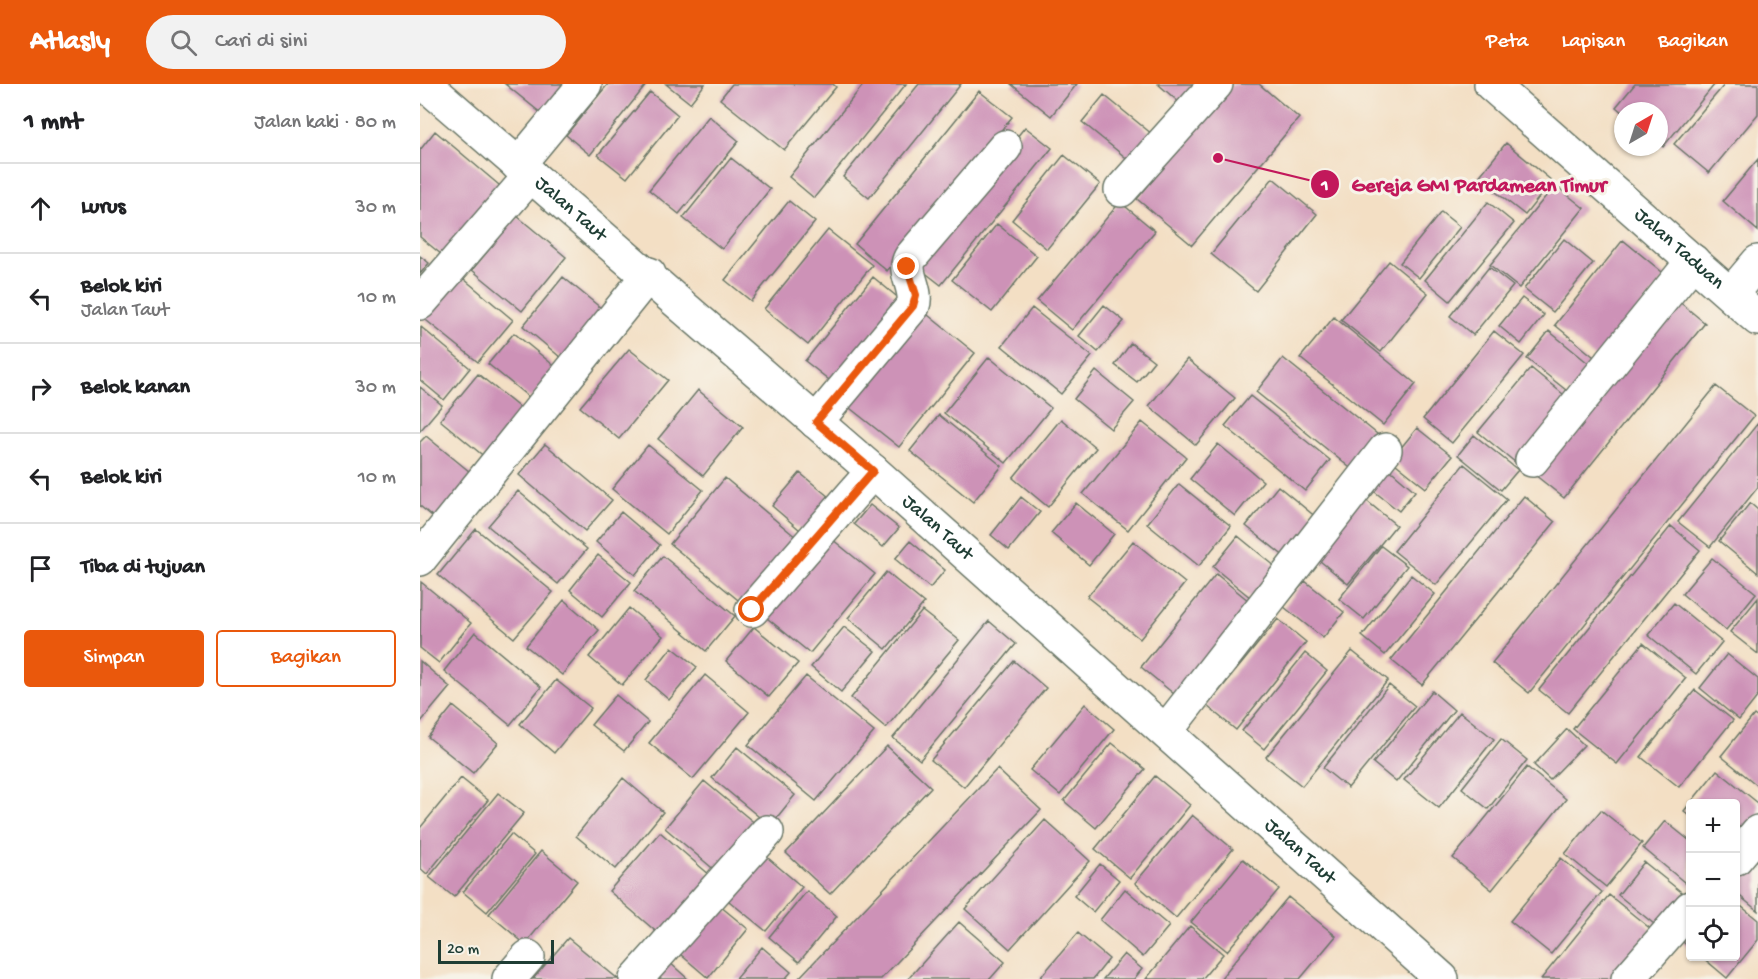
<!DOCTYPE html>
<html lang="id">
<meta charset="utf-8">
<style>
:root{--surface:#fff;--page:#f2f2f2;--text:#202124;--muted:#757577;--line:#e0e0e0;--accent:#ea580c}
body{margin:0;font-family:"Gochi Hand",sans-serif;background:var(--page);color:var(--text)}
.controls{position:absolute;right:18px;bottom:18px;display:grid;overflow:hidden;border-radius:6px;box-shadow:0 2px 4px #0004}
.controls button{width:54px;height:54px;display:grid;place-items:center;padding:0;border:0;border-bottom:2px solid var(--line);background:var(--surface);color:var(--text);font:30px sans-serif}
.compass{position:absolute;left:1194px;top:18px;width:54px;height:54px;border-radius:50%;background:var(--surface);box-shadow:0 2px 4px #0004;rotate:39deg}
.scale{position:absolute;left:18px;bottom:15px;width:116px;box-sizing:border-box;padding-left:6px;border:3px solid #1f3d34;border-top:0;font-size:16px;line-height:21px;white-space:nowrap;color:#1f3d34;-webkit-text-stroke:4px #f7f3e8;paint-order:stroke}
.stop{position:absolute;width:18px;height:18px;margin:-14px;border:4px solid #ea580c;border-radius:50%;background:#fff}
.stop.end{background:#ea580c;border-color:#fff;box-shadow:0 2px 6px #0008}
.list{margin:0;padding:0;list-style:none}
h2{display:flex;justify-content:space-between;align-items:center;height:78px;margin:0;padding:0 24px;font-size:26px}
h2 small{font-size:20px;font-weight:400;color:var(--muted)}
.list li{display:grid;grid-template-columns:39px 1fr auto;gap:18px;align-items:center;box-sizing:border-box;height:90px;padding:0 24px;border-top:2px solid var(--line)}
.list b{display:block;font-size:22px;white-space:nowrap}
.list p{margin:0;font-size:20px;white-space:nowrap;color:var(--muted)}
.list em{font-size:20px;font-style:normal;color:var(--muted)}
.actions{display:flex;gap:12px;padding:18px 24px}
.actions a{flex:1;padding:14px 0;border:2px solid var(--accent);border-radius:6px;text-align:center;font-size:21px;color:var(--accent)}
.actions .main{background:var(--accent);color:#fff}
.icon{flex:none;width:33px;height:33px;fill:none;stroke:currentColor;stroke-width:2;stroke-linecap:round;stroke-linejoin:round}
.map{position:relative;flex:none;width:1338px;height:895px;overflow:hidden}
header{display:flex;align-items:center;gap:36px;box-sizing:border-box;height:84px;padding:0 30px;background:var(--accent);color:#fff}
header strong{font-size:28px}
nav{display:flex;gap:33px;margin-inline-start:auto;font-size:21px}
.search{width:420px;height:54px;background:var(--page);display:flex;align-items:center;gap:15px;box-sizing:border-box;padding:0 21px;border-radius:33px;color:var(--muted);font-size:22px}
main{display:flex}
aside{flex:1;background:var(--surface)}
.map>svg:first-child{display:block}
.building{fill:#cd92b7}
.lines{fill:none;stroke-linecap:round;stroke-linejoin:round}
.minor-casing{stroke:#697666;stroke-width:36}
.minor{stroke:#fff;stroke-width:33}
.route{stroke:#ea580c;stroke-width:8}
.labels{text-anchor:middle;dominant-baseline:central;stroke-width:6;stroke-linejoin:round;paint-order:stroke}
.street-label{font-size:20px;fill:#1f3d34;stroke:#f7f3e8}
.leader{fill:none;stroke:#c2185b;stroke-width:2}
.callout-dot{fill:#c2185b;stroke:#f7f3e8;stroke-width:2}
.mark-label{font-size:18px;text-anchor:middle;font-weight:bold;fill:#fff}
.callout-label{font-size:21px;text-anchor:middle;font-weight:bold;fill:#c2185b;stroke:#f7f3e8;stroke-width:6;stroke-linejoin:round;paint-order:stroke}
</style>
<header>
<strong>Atlasly</strong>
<div class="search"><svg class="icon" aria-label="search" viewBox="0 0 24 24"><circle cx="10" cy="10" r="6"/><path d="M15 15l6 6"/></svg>Cari di sini</div>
<nav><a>Peta</a><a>Lapisan</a><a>Bagikan</a></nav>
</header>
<main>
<aside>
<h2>1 mnt<small>Jalan kaki · 80 m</small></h2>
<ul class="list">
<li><svg class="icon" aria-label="ahead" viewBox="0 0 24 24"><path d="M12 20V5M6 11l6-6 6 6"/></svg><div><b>Lurus</b></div><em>30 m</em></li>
<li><svg class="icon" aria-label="left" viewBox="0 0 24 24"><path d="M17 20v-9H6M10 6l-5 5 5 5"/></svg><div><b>Belok kiri</b><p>Jalan Taut</p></div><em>10 m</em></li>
<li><svg class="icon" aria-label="right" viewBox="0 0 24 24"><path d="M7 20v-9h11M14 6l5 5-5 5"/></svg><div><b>Belok kanan</b></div><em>30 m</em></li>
<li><svg class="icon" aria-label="left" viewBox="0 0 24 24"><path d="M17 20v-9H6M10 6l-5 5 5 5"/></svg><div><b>Belok kiri</b></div><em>10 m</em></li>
<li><svg class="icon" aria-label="arrive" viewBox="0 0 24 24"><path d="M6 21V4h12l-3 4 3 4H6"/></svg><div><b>Tiba di tujuan</b></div></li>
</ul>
<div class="actions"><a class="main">Simpan</a><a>Bagikan</a></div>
</aside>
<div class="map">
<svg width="1338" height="895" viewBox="0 0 1338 895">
<rect width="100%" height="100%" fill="#f7f3e8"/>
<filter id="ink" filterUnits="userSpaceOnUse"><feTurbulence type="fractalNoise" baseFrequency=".0167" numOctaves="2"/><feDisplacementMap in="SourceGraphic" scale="12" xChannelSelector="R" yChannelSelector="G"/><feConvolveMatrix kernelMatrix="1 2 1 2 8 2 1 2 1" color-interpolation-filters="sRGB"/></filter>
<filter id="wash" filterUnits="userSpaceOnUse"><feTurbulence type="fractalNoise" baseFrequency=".008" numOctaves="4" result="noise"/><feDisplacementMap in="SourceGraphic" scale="24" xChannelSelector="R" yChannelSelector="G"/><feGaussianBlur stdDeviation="1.35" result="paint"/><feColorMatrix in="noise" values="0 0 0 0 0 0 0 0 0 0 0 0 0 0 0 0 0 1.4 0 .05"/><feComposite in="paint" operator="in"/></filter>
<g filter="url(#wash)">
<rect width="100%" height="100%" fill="#f3dfc4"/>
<g id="blocks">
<path class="building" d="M 85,0 L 154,0 L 127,34 Z
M 188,0 L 227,0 L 170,71 L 146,51 Z
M 246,0 L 285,0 L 270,19 Z
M 312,0 L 413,0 L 416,3 L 364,66 L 300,15 Z
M 444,0 L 486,0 L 394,114 L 369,93 Z
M 499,0 L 541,0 L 449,114 L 423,93 Z
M 591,0 L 657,0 L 631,32 Z
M 738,0 L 778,0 L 761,20 Z
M 813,0 L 839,0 L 879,34 L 772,161 L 717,115 Z
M 1215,0 L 1295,0 L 1243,63 L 1239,59 L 1239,27 L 1203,27 L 1203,29 L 1196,23 Z
M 1305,0 L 1338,0 L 1338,30 L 1289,89 L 1254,60 Z
M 559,7 L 592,33 L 467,187 L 435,160 Z
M 230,8 L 258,31 L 207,94 L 178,71 Z
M 684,11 L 732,50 L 710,77 L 662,38 Z
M 289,32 L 319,57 L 259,130 L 229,106 Z
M 605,43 L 632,64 L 521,201 L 494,180 Z
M 15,47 L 85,106 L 27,175 L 0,153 L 0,66 Z
M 1086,59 L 1132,97 L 1105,131 L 1058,94 Z
M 644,71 L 680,100 L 627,165 L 592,136 Z
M 311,74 L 350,105 L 302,165 L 263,134 Z
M 1338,75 L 1338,147 L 1303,117 Z
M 853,94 L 897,130 L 836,207 L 791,170 Z
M 1135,101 L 1164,124 L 1099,204 L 1070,181 Z
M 369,117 L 395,138 L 331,217 L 305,196 Z
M 700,118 L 735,147 L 652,246 L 617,217 Z
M 1068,118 L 1094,139 L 1030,217 L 1005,196 Z
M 1021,128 L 1040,143 L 999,194 L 980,179 Z
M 97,132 L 146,173 L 102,227 L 52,186 Z
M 577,140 L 617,172 L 572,228 L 532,196 Z
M 408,146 L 452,181 L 388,261 L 344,225 Z
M 1144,155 L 1173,179 L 1133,228 L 1104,205 Z
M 1203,156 L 1247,192 L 1179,277 L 1135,241 Z
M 0,172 L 9,179 L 0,190 Z
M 969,177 L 1008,209 L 961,268 L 921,236 Z
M 1069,183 L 1093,202 L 1053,251 L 1030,232 Z
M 38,190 L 93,236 L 58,278 L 2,233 Z
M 143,193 L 187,229 L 146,278 L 103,242 Z
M 453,193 L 481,216 L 413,299 L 385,277 Z
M 1102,214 L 1124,231 L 1101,260 L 1079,242 Z
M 1257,216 L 1285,239 L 1144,414 L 1115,391 Z
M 684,221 L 704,237 L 678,268 L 659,252 Z
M 498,223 L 555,269 L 479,363 L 421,317 Z
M 612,224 L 672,272 L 641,310 L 582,262 Z
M 914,233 L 996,300 L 963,341 L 880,274 Z
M 1,243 L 50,284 L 24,316 L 0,296 Z
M 1074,247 L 1104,271 L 1032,359 L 1003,335 Z
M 1129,247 L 1173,283 L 1151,310 L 1107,275 Z
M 94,249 L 137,284 L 111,315 L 68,280 Z
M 711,259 L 734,277 L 717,298 L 695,281 Z
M 209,265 L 248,296 L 199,355 L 160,323 Z
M 569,273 L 631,324 L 586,379 L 524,329 Z
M 863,274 L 962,354 L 934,387 L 836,308 Z
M 767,275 L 815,314 L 776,361 L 729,322 Z
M 1111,284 L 1154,319 L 1101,383 L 1058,348 Z
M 676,287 L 714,318 L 691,345 L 654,315 Z
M 58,290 L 111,333 L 72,379 L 20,336 Z
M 1296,302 L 1334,332 L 1109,609 L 1072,579 Z
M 0,303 L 22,321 L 0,347 Z
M 278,306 L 323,343 L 283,392 L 238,355 Z
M 830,312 L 910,376 L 885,407 L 805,342 Z
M 519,331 L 582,382 L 553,418 L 490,367 Z
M 641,335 L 676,364 L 628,423 L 593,394 Z
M 722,338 L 766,373 L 708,446 L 663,410 Z
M 1338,339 L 1338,403 L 1290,463 L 1258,438 Z
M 997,344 L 1032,372 L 1006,404 L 971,376 Z
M 1054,351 L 1098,386 L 1081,406 L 1038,371 Z
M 6,352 L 55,392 L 18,437 L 0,422 L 0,358 Z
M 125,360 L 192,416 L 165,447 L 99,391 Z
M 798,360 L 843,397 L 815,432 L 770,395 Z
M 228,361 L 283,406 L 247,450 L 192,405 Z
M 1044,380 L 1087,415 L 1016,501 L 974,467 Z
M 967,383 L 995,407 L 979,427 L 950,404 Z
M 380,389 L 415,418 L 387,452 L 352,422 Z
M 305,394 L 377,454 L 323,520 L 250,460 Z
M 759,400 L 811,442 L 779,482 L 727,440 Z
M 858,402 L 897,434 L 865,473 L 826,442 Z
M 98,407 L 167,465 L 138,500 L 68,442 Z
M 1104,412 L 1135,438 L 1002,601 L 971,576 Z
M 601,413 L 620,428 L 589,466 L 571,451 Z
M 942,413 L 976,441 L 928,500 L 894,472 Z
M 656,419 L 694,450 L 669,481 L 631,449 Z
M 1330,419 L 1338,426 L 1338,489 L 1299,457 Z
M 450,421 L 479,444 L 463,463 L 434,440 Z
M 201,428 L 240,461 L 215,491 L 176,458 Z
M 1251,442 L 1280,466 L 1148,629 L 1119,606 Z
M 56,445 L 133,508 L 94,554 L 18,491 Z
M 407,451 L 455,490 L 390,569 L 342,530 Z
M 818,452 L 856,483 L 831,514 L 793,483 Z
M 490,457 L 525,486 L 510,504 L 475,475 Z
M 713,457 L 765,499 L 720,555 L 667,513 Z
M 961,462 L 987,482 L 944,535 L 919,515 Z
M 178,471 L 211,498 L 182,533 L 150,506 Z
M 243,472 L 315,532 L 286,567 L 214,507 Z
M 1292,474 L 1336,509 L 1306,546 L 1262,510 Z
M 466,488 L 504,519 L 466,565 L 428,534 Z
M 796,490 L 840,526 L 765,619 L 721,583 Z
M 991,491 L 1015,510 L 965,571 L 942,552 Z
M 885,497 L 924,528 L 903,554 L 864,523 Z
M 1,498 L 51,539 L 19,579 L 0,564 Z
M 1338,514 L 1338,570 L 1310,548 Z
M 144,516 L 179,546 L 142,591 L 106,562 Z
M 1254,519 L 1302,558 L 1276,590 L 1228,551 Z
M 209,524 L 243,552 L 202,601 L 169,573 Z
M 502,527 L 539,556 L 466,644 L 431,614 Z
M 858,535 L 886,558 L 816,646 L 787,622 Z
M 569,537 L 596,560 L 500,676 L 473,654 Z
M 334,543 L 378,579 L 349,613 L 306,577 Z
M 424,543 L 455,567 L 421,608 L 391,583 Z
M 55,548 L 121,603 L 90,641 L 24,587 Z
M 1223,559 L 1266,594 L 1197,680 L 1153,645 Z
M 252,563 L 277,583 L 249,616 L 226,596 Z
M 932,567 L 968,596 L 882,702 L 846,673 Z
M 885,569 L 907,587 L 844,665 L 822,647 Z
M 1307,570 L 1338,595 L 1338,612 L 1319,636 L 1280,604 Z
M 0,577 L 30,603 L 0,639 Z
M 594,577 L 626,604 L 544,703 L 511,676 Z
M 285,591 L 329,628 L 273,695 L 229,659 Z
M 386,592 L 454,648 L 396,717 L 328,661 Z
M 136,596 L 171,624 L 134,669 L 100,640 Z
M 969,601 L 995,622 L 928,704 L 903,684 Z
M 1275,606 L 1313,636 L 1259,703 L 1221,673 Z
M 1012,607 L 1034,626 L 976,698 L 953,679 Z
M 196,611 L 228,638 L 204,667 L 171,641 Z
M 665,620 L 694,645 L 640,711 L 610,686 Z
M 33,622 L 78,659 L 53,689 L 8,653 Z
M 1040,628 L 1074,655 L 1019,724 L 984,696 Z
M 1334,631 L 1338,634 L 1338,702 L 1301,672 Z
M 1147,645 L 1164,661 L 1130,696 L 1114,681 Z
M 1081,655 L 1107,676 L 1068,725 L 1042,704 Z
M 692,659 L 725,685 L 676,744 L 644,717 Z
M 467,662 L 511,703 L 410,810 L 366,769 Z
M 317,663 L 375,711 L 350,742 L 292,694 Z
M 1107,683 L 1146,715 L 1072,806 L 1033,774 Z
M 577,685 L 621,726 L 461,895 L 378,895 Z
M 1297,686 L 1338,719 L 1338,735 L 1316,763 L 1316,720 L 1270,720 L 1270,732 L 1264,727 Z
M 735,692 L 770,721 L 710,794 L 675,765 Z
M 41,694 L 68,716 L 7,790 L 0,784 L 0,744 Z
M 203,694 L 243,728 L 196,785 L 156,752 Z
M 284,697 L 343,746 L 304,794 L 245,744 Z
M 78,709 L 104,729 L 34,813 L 9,793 Z
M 1181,726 L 1222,759 L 1186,803 L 1145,770 Z
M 772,731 L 813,765 L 756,834 L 715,799 Z
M 625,736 L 670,777 L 590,865 L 545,825 Z
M 1245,737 L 1270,757 L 1270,803 L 1223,764 Z
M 240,748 L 298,798 L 247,857 L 189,807 Z
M 91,750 L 115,770 L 67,828 L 43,808 Z
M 1338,766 L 1338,827 L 1316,809 L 1316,794 Z
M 121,767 L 157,797 L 105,860 L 69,830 Z
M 341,768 L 382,803 L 346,847 L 304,813 Z
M 1141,774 L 1182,808 L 1131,870 L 1090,837 Z
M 823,775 L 859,805 L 807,867 L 771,838 Z
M 1224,778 L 1270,815 L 1244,848 L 1198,811 Z
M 680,780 L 699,796 L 673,828 L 654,812 Z
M 705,805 L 749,842 L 723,873 L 680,836 Z
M 387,807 L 417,832 L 379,878 L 349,853 Z
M 1189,811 L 1232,846 L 1192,895 L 1121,895 Z
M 868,813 L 916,852 L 880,895 L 800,895 Z
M 1316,818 L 1338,836 L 1338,856 L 1307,894 L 1281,872 L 1316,872 Z
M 300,822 L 328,845 L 288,894 L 260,870 Z
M 539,838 L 585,878 L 570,895 L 488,895 Z
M 770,842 L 803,870 L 782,895 L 726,895 Z
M 658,849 L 689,875 L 673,895 L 619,895 Z
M 1270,849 L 1270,864 L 1263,858 Z
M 148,854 L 198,895 L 113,895 Z
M 342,863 L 371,888 L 365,895 L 315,895 Z
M 704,870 L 722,885 L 714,895 L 683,895 Z
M 249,878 L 268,895 L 234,895 Z"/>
</g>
</g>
<g filter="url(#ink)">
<use href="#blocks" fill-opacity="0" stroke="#697666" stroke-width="1.5"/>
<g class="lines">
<defs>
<g id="minor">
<path id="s1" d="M 5,0 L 453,387 L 1022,895"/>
<path id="s2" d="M 1071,0 L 1338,235"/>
<path d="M 98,81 L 165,0"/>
<path d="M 701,106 L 796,0"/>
<path d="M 1311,210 L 1338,178"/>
<path d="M 0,219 L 111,91"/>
<path d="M 396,338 L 493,222 C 499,205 481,188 491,173 L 585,63"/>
<path d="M 1112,376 L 1273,177"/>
<path d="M 0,475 L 229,190"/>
<path d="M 332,526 L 453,387"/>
<path d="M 746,647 L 965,366"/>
<path d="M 1316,774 L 1338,748"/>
<path d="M 89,895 L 108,873"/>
<path d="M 216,895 L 347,748"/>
<path d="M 1208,895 L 1270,824"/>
</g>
</defs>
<use href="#minor" class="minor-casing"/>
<use href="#minor" class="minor"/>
</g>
</g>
<g class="lines" filter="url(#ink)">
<path class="route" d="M 332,526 L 453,387 L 396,338 L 493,222 L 496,211 L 487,183"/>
</g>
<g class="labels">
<g class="street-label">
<text stroke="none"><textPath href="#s1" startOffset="192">Jalan Taut</textPath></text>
<text stroke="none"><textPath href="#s2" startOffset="250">Jalan Taduan</textPath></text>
<text stroke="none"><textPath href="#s1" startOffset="678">Jalan Taut</textPath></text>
<text stroke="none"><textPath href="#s1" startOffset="1164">Jalan Taut</textPath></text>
</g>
</g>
<path class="leader" d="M798 74L905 100"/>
<g class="callout-dot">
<circle cx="798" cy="74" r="6"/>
<circle cx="905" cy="100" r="15"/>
</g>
<g class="mark-label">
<text x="905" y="106">1</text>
</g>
<g class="callout-label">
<text x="1059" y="107">Gereja GMI Pardamean Timur</text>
</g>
</svg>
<div class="controls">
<button>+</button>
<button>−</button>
<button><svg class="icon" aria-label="locate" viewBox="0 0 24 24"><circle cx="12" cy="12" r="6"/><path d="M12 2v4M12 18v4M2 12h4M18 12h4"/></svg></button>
</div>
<svg class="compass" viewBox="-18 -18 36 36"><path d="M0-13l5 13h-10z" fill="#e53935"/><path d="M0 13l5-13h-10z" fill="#757577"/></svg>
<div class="scale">20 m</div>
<div class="stop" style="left:332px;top:526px"></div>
<div class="stop end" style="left:487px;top:183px"></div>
</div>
</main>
